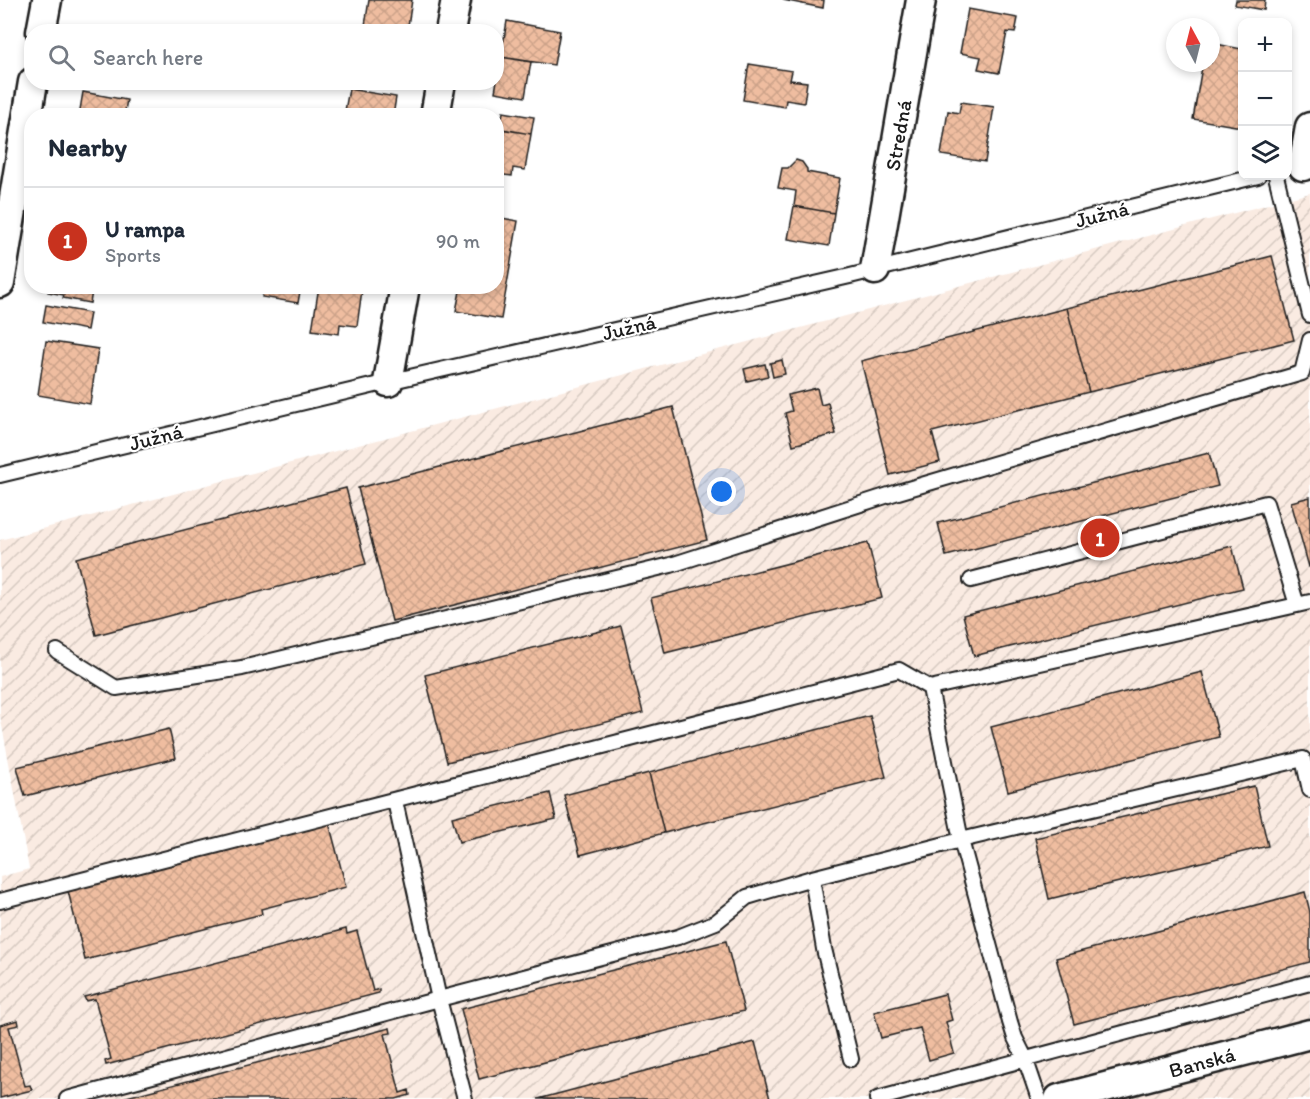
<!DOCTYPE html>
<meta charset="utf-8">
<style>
:root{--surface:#fff;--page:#f6f6f7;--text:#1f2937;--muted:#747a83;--line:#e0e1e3;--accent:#c8321e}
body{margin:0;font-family:Itim,sans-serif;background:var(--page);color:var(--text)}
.controls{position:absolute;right:18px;top:18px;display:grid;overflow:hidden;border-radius:12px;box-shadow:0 3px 9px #0003}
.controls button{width:54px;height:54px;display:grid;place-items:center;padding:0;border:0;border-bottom:2px solid var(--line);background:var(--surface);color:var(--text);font:30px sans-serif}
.compass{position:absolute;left:1166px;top:18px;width:54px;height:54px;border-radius:50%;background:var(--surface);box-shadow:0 3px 9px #0003;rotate:353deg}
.you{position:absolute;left:722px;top:492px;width:21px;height:21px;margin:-15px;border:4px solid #fff;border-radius:50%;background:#1a73e8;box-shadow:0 0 0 9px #1a73e833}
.badge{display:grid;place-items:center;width:39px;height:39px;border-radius:50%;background:var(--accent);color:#fff;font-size:20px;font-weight:700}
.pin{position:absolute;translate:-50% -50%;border:3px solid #fff;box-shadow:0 2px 6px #0006}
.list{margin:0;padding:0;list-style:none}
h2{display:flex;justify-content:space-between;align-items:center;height:78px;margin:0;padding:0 24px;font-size:26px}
h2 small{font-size:20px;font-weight:400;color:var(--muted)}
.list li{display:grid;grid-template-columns:39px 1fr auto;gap:18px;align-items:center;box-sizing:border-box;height:108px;padding:0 24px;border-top:2px solid var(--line)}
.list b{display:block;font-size:22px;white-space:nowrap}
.list p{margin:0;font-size:20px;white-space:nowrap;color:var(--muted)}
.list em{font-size:20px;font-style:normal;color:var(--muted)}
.icon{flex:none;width:33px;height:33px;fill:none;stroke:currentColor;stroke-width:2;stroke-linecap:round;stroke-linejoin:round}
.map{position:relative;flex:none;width:1310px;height:1099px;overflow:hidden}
.search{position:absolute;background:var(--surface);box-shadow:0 3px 9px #0003;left:24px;top:24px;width:480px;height:66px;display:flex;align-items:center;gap:15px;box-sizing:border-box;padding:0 21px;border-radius:24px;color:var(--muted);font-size:22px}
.panel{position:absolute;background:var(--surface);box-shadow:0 3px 9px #0003;left:24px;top:108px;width:480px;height:186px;border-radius:24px}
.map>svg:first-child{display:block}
.industrial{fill:url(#industrial-furrows)}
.building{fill:url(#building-cross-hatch);stroke:#1c1c1c;stroke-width:1.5}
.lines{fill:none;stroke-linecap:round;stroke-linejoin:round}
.lane-casing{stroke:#1c1c1c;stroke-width:18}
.street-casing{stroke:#1c1c1c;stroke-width:33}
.lane{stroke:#fff;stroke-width:14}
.street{stroke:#fff;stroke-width:28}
.labels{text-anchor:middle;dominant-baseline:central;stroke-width:4.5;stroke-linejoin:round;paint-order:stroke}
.street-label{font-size:21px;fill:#1c1c1c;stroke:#fff}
</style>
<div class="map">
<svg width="1310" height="1099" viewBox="0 0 1310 1099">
<defs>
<pattern id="industrial-furrows" width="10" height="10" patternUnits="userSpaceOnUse" patternTransform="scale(1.5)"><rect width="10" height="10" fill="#faebe2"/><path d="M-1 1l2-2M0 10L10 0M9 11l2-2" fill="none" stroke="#d6c9c1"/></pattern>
<pattern id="building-cross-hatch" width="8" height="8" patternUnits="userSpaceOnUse" patternTransform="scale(1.5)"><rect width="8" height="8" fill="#efbda0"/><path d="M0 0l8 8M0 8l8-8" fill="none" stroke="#cca289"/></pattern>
</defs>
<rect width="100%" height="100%" fill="#fff"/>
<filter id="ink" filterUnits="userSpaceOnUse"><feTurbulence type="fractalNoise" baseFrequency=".0167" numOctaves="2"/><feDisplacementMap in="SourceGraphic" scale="12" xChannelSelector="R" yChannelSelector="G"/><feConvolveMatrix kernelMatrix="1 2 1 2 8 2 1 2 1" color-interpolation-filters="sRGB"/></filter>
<g filter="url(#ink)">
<path class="industrial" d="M 1310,193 L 1310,1099 L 0,1099 L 0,877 L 29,869 L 0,715 L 0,540 Z"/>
<path class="building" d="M 369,0 L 412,0 L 407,32 L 364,32 Z
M 783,0 L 824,0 L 823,8 Z
M 1236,0 L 1265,0 L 1264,10 L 1235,5 Z
M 968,9 L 1018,18 L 1015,33 L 1007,32 L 999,73 L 978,69 L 981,57 L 960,53 Z
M 507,21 L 560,31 L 554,65 L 501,57 Z
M 1211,43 L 1242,49 L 1242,127 L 1193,119 L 1202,67 L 1198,66 L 1199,63 L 1211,63 Z
M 501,57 L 531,62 L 525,97 L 495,92 Z
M 749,64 L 792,71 L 790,80 L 807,82 L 804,103 L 786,100 L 785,107 L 743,100 Z
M 349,89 L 396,97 L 393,116 L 344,116 Z
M 83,92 L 127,100 L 124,116 L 79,116 Z
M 961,102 L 994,107 L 985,162 L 941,155 L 948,111 L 959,113 Z
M 503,112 L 534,117 L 531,134 L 500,129 Z
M 496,128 L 531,134 L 525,170 L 513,168 L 512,176 L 496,174 Z
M 796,160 L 802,162 L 807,169 L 807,172 L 840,178 L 834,213 L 794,206 L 796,191 L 778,188 L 782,168 L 788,168 Z
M 794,206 L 834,213 L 829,246 L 788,239 Z
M 496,217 L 518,221 L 501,319 L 456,311 L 461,286 L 496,286 Z
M 1272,256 L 1294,340 L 1089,392 L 1067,308 Z
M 49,286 L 93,286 L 90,303 L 63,298 L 64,295 L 48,292 Z
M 264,286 L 301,286 L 298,303 L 262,297 Z
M 319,286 L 340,286 L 362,290 L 357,326 L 340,324 L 339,334 L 312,330 Z
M 46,305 L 90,313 L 87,330 L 43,322 Z
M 1067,308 L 1089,392 L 932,432 L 940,462 L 890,475 L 861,361 Z
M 46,341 L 98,349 L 90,404 L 38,395 Z
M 782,360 L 785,374 L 773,377 L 770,363 Z
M 765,364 L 768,376 L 747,381 L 744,369 Z
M 817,388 L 821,405 L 828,403 L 836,434 L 793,445 L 785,413 L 792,411 L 788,395 Z
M 673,407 L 707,540 L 392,621 L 358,488 Z
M 1209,453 L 1218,486 L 946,556 L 938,523 Z
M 346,488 L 366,564 L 96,635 L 76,558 Z
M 1310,497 L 1310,567 L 1309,567 L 1291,502 Z
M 868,543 L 882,598 L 665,653 L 651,598 Z
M 1232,546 L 1243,588 L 974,656 L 963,615 Z
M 621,626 L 643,713 L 447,762 L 425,675 Z
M 1202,672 L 1219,737 L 1008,791 L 991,727 Z
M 870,716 L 886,777 L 664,833 L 649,773 Z
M 169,729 L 176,758 L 25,796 L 17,767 Z
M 649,773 L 664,833 L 580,855 L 564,795 Z
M 1254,786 L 1268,846 L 1049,899 L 1035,838 Z
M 550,793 L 556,819 L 459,842 L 452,817 Z
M 329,823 L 346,887 L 261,909 L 262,914 L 85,960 L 68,891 Z
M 1305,892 L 1310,912 L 1310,962 L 1074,1024 L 1056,958 Z
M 346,929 L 347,934 L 357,931 L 373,991 L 379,989 L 379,993 L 106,1065 L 105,1061 L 111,1059 L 95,999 L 86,1001 L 84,997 Z
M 726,941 L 744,1011 L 479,1079 L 461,1009 Z
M 945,994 L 952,1020 L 946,1022 L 954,1053 L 929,1060 L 920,1028 L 881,1038 L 874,1012 Z
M 18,1020 L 19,1025 L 9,1027 L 25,1086 L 30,1085 L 32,1090 L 0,1098 L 0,1025 Z
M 390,1028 L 391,1033 L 385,1034 L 400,1093 L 409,1090 L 410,1095 L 396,1099 L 119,1099 Z
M 755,1042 L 770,1099 L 538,1099 Z"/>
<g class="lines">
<defs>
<path id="lane" d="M 1276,176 L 1310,315
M 0,475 L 388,382 L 850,276 L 1258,176
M 971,580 L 1266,503 L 1297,605 L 1310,602
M 57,651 L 116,688 L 242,668 L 671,565 L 898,492 L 1302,373 L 1310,340
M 930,688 L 961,840 L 1303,759 L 1310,790
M 395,801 L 439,999 L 465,1099
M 0,901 L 899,670 L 930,688 L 1297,605
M 851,1059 L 824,949 L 812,878 L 961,840 L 1010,1022 L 1015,1038 L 1025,1058 L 1039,1099
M 67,1099 L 439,999 L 678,937 L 716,922 L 747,897 L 812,878
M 877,1099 L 1310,983"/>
<path id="street" d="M 41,32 L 47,0
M 450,32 L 456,0
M 435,116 L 441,82
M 1310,127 L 1303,166 L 1310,164
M 875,270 L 921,0
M 0,283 L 33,82
M 388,382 L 405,286
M 1059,1099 L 1310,1034"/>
</defs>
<use href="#lane" class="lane-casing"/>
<use href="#street" class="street-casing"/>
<use href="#lane" class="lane"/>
<use href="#street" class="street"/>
</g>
</g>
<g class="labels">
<g class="street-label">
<text transform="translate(898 135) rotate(-80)">Stredná</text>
<text transform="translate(1102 214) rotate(-14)">Južná</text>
<text transform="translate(629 327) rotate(-13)">Južná</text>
<text transform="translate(156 437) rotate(-14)">Južná</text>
<text transform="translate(1202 1062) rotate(-15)">Banská</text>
</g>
</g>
</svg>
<div class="controls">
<button>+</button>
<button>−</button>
<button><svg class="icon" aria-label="layers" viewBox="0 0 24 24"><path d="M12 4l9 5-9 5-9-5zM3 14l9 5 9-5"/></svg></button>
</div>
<svg class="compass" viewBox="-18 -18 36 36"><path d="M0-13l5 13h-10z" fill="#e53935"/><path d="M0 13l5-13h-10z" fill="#747a83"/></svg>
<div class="you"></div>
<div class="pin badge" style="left:1100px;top:538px">1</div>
<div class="search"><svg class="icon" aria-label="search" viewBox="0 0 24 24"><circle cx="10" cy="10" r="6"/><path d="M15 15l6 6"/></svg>Search here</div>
<section class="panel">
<h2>Nearby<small></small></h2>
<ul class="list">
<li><span class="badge">1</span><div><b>U rampa</b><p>Sports</p></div><em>90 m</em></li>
</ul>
</section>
</div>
